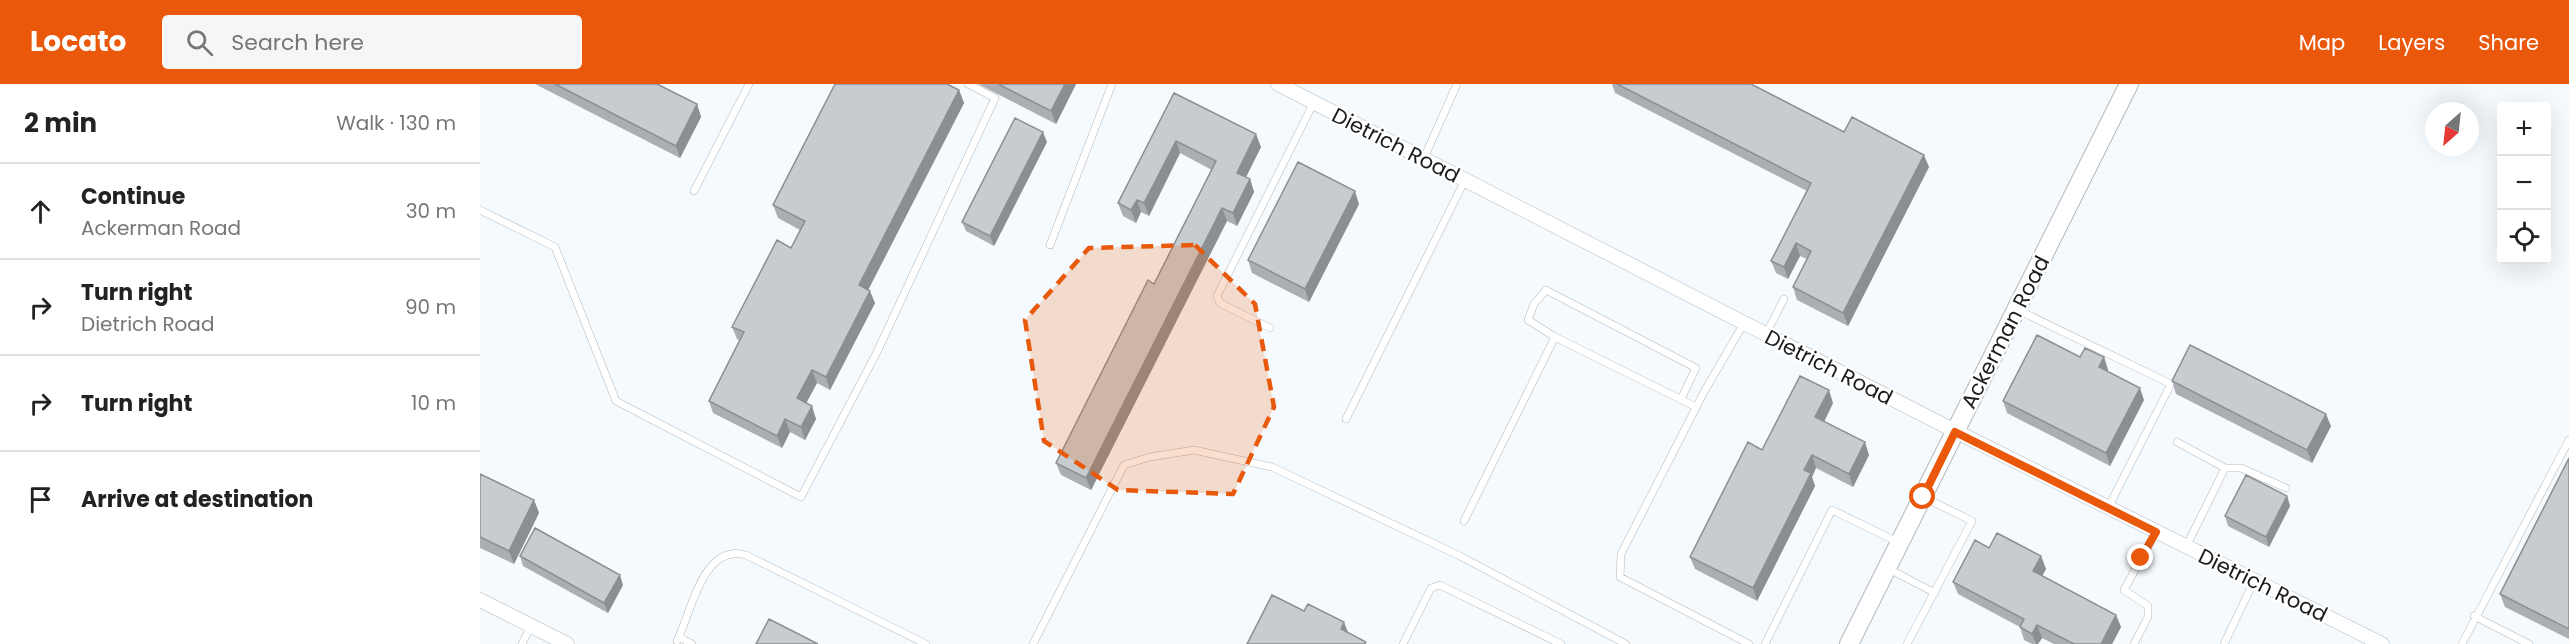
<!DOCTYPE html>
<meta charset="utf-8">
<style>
:root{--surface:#fff;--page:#f6f6f6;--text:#222;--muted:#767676;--line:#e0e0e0;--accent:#ea580c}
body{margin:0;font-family:Poppins,sans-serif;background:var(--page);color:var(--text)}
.controls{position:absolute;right:18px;top:18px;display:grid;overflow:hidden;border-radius:6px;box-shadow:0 6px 24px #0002}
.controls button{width:54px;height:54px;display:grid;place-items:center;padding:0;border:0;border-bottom:2px solid var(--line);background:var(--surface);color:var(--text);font:30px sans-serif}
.compass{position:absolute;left:1945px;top:18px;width:54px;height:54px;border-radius:50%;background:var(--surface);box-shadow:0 6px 24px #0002;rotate:207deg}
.stop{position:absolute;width:18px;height:18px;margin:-14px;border:4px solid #ea580c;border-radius:50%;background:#fff}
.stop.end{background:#ea580c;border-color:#fff;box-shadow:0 2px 6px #0008}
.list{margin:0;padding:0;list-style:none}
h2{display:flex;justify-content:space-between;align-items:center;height:78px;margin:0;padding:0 24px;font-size:26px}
h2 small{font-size:20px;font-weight:400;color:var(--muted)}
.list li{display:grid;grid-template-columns:39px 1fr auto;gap:18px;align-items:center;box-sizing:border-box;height:96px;padding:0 24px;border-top:2px solid var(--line)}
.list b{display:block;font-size:22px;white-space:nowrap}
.list p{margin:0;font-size:20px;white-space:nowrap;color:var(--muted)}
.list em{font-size:20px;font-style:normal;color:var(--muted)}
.icon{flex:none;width:33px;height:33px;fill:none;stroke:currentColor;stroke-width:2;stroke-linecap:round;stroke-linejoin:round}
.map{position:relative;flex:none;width:2089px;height:560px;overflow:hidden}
header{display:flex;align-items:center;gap:36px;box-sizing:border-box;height:84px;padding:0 30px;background:var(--accent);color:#fff}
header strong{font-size:28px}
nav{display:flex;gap:33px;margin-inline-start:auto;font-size:21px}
.search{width:420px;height:54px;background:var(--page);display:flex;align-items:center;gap:15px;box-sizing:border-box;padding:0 21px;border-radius:6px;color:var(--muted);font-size:22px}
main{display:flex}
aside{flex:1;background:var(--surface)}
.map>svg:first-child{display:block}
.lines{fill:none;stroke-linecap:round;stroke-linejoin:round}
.lane-casing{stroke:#b3b7bb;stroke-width:8}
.street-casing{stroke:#b3b7bb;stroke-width:15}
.secondary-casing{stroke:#b3b7bb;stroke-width:20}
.lane{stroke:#fff;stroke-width:7}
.street{stroke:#fff;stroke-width:14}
.secondary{stroke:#fff;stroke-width:18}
.wall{fill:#abafb3}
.shaded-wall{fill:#8b8f92}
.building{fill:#c7ccd0;stroke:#8b8f92;stroke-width:1.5}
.route{stroke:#ea580c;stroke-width:8}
.marked{fill:#e8590c;fill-opacity:0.2;stroke:#e8590c;stroke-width:4.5;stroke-dasharray:12 8;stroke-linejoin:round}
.labels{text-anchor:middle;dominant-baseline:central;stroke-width:5;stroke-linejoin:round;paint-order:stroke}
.street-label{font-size:21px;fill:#1a1c1d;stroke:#fff}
</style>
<header>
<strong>Locato</strong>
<div class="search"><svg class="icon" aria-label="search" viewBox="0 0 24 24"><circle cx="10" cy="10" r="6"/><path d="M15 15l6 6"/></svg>Search here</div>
<nav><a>Map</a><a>Layers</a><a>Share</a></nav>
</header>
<main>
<aside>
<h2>2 min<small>Walk · 130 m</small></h2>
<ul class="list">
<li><svg class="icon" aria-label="ahead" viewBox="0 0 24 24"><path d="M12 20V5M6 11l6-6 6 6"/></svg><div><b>Continue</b><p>Ackerman Road</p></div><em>30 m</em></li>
<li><svg class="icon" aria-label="right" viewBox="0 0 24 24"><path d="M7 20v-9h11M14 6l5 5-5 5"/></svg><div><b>Turn right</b><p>Dietrich Road</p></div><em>90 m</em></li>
<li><svg class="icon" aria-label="right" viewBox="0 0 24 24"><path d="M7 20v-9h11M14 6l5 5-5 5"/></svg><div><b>Turn right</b></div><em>10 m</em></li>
<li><svg class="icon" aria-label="arrive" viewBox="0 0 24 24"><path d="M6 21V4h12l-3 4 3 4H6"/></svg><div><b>Arrive at destination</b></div></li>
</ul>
</aside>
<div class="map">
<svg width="2089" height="560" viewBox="0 0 2089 560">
<rect width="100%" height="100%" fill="#f5fafe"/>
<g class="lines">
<defs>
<path id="lane" d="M 944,74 L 977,0
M 214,107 L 269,0
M 0,126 L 75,163 L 136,317 L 321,413 L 397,268 L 515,14 L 488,0
M 570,161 L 632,0
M 1538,226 L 1691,300 L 1628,424
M 1264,239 L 1224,308 L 1141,470 L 1140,493 L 1269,560
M 790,244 L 740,219 L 737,212 L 834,18
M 1286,250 L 1304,215
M 1075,253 L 1048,236 L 1054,220 L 1066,206 L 1216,284 L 1201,315
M 866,335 L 985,96
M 1697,358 L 1745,384 L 1706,463
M 1745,384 L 1761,384 L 1806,404
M 984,437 L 1075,253 L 1216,323
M 1409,485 L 1455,509
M 1994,532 L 2049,560
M 199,553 L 212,560
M 197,557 C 212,526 223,459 266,471 L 446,560
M 42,560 L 51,542
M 553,560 L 644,381 L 670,373 L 714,366 L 792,383 L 980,472 L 1146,560
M 923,560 L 951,504 L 960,501 L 1081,560
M 1285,560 L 1352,426 L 1418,458
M 1427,560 L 1492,437 L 1443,413
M 1654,560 L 1668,533 L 1668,522 L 1644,506 L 1676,448
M 1744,560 L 1774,497
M 1982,560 L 2089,356"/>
<path id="street" d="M 798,0 L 1475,347 L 1902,560
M 0,516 L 87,560"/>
<path id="secondary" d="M 1369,560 L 1649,0"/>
</defs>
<use href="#lane" class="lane-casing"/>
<use href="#street" class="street-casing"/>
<use href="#secondary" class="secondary-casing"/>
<use href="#lane" class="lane"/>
<use href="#street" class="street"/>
<use href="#secondary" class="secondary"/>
</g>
<path class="wall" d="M 55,0 L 177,0 L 217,20 L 221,33 L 200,74 Z
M 498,0 L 596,0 L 576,40 Z
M 1132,0 L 1271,0 L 1364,48 L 1449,83 L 1368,242 L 1317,216 L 1313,203 L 1327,175 L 1320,172 L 1308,195 L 1296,189 L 1291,177 L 1327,107 L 1135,9 Z
M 479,6 L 484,19 L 388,206 L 395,219 L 350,306 L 337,299 L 326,319 L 336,335 L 325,356 L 310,348 L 302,364 L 233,329 L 229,317 L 259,256 L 257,255 L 252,243 L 311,164 L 320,146 L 298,134 L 293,121 Z
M 694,9 L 781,63 L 766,93 L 770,95 L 774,108 L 757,142 L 747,137 L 611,406 L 581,391 L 576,379 L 674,200 L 732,86 L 700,69 L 669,132 L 661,128 L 656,139 L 643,132 L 638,119 Z
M 567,58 L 514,162 L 486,147 L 482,138 Z
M 879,120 L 829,218 L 772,189 L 768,176 Z
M 1600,273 L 1624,273 L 1628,286 L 1627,287 L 1664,316 L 1630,382 L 1527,329 L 1523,317 Z
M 1692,297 L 1851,342 L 1832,379 L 1696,310 Z
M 1353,319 L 1344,338 L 1389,371 L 1373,403 L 1336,384 L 1332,393 L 1335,402 L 1277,517 L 1215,485 L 1210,473 L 1282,366 Z
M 2089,374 L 2089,555 L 2025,523 L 2020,510 Z
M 0,390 L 54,416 L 59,429 L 34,480 L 0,464 Z
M 1807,412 L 1810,422 L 1789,463 L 1748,442 L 1745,432 Z
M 1509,464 L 1561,472 L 1566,485 L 1562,492 L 1636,531 L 1641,543 L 1632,560 L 1574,560 L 1562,554 L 1558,560 L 1552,560 L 1544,556 L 1540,543 L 1478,510 L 1473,498 Z
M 40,472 L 143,501 L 128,529 L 43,482 Z"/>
<path class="shaded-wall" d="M 585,0 L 596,0 L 576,40 L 571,27 Z
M 479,6 L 484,19 L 384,214 L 379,201 Z
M 217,20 L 221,33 L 200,74 L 196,62 Z
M 563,48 L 567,58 L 514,162 L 510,152 Z
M 776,50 L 781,63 L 762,101 L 757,89 Z
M 696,57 L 700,69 L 669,132 L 664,119 Z
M 1444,71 L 1449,83 L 1368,242 L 1363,229 Z
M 770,95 L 774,108 L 757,142 L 753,129 Z
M 875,107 L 879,120 L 829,218 L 825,205 Z
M 657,116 L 661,128 L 656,139 L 651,126 Z
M 742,124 L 747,137 L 611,406 L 606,394 Z
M 1316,159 L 1320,172 L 1308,195 L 1304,183 Z
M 390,207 L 395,219 L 350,306 L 346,293 Z
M 1624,273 L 1628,286 L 1623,295 L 1619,283 Z
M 332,286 L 337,299 L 322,327 L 317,314 Z
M 1660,304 L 1664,316 L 1630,382 L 1626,369 Z
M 1349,306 L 1353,319 L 1340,346 L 1335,333 Z
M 332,322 L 336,335 L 325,356 L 321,343 Z
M 1846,330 L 1851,342 L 1832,379 L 1827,366 Z
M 305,335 L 310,348 L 302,364 L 297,352 Z
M 1385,358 L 1389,371 L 1373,403 L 1369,390 Z
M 1332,371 L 1336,384 L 1332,393 L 1335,402 L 1277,517 L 1273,504 Z
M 1807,412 L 1810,422 L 1789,463 L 1786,453 Z
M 54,416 L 59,429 L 34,480 L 29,467 Z
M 1561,472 L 1566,485 L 1558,500 L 1553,487 Z
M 140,491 L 143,501 L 128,529 L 124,519 Z
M 1636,531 L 1641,543 L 1632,560 L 1621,560 Z
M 864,538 L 869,551 L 861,545 Z
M 1557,541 L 1562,554 L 1558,560 L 1556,560 L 1552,550 Z"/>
<path class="building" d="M 75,0 L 177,0 L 217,20 L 196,62 Z
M 355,0 L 467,0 L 479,6 L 379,201 L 390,207 L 346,293 L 332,286 L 317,314 L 332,322 L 321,343 L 305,335 L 297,352 L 229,317 L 264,248 L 252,243 L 297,156 L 311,164 L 325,137 L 293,121 Z
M 518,0 L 585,0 L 571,27 Z
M 1137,0 L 1271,0 L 1364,48 L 1372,33 L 1444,71 L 1363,229 L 1313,203 L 1331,167 L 1316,159 L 1304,183 L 1291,177 L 1331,99 Z
M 694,9 L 776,50 L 757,89 L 770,95 L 753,129 L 742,124 L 606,394 L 576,379 L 668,196 L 674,200 L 736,77 L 696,57 L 664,119 L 657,116 L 651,126 L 638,119 Z
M 535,34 L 563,48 L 510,152 L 482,138 Z
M 818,78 L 875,107 L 825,205 L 768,176 Z
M 1557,251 L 1600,273 L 1605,264 L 1624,273 L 1619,283 L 1660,304 L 1626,369 L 1523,317 Z
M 1710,261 L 1846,330 L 1827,366 L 1692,297 Z
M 1320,292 L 1349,306 L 1335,333 L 1385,358 L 1369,390 L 1332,371 L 1324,386 L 1331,389 L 1273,504 L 1210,473 L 1268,358 L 1282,366 Z
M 2089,374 L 2089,545 L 2020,510 Z
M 0,390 L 54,416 L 29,467 L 0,453 Z
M 1766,391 L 1807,412 L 1786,453 L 1745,432 Z
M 55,444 L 140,491 L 124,519 L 40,472 Z
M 1517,449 L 1561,472 L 1553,487 L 1636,531 L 1621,560 L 1594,560 L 1557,541 L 1552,550 L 1540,543 L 1544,535 L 1473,498 L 1495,456 L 1509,464 Z
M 792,511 L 824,527 L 828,520 L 864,538 L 861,545 L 886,558 L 885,560 L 767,560 Z
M 289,535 L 338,560 L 276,560 Z"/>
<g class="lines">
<path class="route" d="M 1443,413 L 1475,348 L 1676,448 L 1661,474"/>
</g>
<path class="marked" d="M 715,161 L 775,220 L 794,323 L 753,410 L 638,406 L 564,357 L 545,236 L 609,164 Z"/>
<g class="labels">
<g class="street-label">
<text transform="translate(916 61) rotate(27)">Dietrich Road</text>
<text transform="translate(1525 248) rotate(-63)">Ackerman Road</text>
<text transform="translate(1349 283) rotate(27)">Dietrich Road</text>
<text transform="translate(1783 501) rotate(26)">Dietrich Road</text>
</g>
</g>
</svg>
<div class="controls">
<button>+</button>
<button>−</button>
<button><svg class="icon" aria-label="locate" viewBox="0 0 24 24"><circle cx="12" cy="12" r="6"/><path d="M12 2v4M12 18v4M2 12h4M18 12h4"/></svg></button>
</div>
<svg class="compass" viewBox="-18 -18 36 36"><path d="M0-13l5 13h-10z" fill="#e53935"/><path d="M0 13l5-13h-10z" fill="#767676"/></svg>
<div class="stop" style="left:1443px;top:413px"></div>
<div class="stop end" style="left:1661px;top:474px"></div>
</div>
</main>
